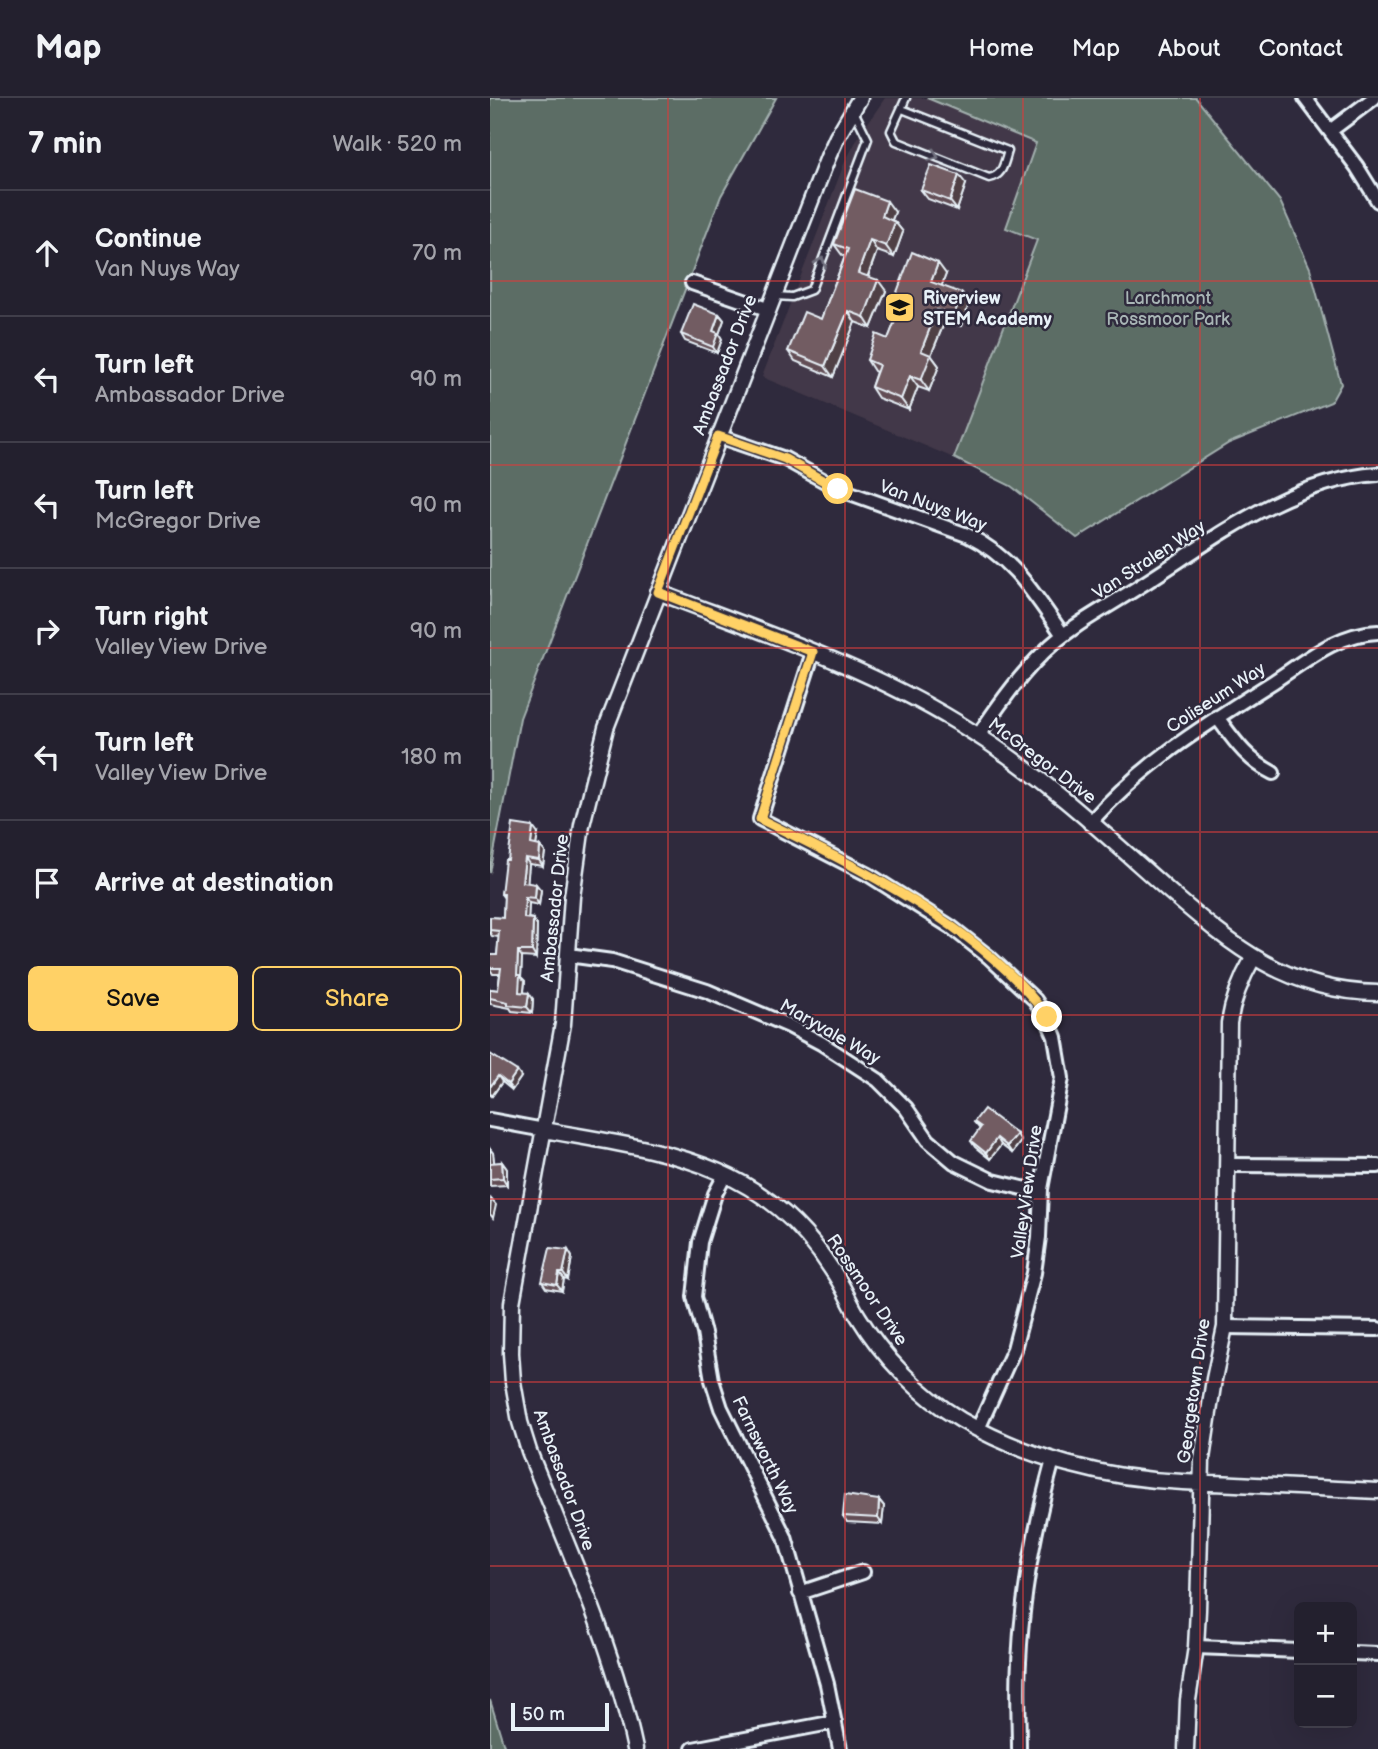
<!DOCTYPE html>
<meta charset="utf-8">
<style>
:root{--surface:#23202e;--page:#2f2d3a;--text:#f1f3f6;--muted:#a3a3aa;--line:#403e4a;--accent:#ffd166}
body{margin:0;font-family:"Balsamiq Sans",sans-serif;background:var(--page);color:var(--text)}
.controls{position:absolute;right:21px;bottom:21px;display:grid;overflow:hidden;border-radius:10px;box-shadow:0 7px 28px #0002}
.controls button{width:63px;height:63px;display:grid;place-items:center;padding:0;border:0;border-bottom:2px solid var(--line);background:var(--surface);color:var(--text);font:35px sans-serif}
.scale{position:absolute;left:21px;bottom:18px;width:98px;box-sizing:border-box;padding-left:7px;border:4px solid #e8f1f8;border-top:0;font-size:19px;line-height:24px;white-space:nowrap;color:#e8f1f8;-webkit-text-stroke:5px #2f2a3d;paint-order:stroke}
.stop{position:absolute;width:21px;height:21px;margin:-16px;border:5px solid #ffd166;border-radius:50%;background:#fff}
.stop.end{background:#ffd166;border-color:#fff;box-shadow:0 2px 7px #0008}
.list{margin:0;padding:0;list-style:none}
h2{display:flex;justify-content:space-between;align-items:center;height:91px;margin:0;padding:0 28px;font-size:30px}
h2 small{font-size:23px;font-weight:400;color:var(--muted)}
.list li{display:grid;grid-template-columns:46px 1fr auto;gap:21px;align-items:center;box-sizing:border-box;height:126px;padding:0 28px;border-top:2px solid var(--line)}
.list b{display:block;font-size:26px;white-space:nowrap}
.list p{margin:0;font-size:23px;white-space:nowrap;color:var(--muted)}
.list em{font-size:23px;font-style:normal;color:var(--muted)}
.actions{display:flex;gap:14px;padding:21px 28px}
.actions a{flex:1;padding:16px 0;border:2px solid var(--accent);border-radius:10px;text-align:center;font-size:24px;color:var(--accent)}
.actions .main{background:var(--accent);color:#111}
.icon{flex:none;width:38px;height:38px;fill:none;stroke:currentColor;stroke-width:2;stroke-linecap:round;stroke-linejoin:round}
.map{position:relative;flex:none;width:888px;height:1651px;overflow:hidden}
header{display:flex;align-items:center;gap:42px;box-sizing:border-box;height:98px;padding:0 35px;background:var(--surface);border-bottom:2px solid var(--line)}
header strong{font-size:33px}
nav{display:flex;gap:38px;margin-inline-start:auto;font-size:24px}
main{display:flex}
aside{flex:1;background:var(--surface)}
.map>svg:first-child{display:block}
.built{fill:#433948}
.green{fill:#5b6d65;stroke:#a2afae;stroke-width:2}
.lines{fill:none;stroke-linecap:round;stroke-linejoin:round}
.service-casing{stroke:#e8f1f8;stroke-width:11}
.minor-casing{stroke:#e8f1f8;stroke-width:18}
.tertiary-casing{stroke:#e8f1f8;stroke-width:19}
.service{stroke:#2f2a3d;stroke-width:6}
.minor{stroke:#2f2a3d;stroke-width:12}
.tertiary{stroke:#2f2a3d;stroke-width:14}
.wall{fill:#624e54;stroke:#e8f1f8;stroke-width:2}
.shaded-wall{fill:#504045;stroke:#e8f1f8;stroke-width:2}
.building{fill:#725b62;stroke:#e8f1f8;stroke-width:2}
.oneway{stroke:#70707e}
.route{stroke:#ffd166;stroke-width:9}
.grid{fill:none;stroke:#d83c3d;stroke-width:2;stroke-opacity:0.55}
.labels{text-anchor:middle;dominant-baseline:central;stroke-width:5;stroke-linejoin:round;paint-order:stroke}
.poi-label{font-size:18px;font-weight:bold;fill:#e8f1f8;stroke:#2f2a3d;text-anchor:start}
.park-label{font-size:18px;fill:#a9b6b6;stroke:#2f2a3d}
.street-label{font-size:18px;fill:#e8f1f8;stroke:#2f2a3d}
</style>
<header>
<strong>Map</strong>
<nav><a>Home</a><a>Map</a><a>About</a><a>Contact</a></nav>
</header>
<main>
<aside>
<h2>7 min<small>Walk · 520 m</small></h2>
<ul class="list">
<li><svg class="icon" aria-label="ahead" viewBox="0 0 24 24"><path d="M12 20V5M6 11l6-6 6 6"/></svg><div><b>Continue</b><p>Van Nuys Way</p></div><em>70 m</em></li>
<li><svg class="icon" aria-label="left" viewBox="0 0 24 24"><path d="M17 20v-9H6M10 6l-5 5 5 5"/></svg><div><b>Turn left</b><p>Ambassador Drive</p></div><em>90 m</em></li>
<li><svg class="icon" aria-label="left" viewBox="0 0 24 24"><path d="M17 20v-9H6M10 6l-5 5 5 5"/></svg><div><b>Turn left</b><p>McGregor Drive</p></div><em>90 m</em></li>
<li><svg class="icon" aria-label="right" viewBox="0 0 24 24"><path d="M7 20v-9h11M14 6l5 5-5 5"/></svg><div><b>Turn right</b><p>Valley View Drive</p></div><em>90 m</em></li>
<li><svg class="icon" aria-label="left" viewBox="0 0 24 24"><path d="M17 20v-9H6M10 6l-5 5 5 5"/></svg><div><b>Turn left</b><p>Valley View Drive</p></div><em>180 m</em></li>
<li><svg class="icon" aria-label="arrive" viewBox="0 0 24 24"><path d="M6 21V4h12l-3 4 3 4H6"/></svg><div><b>Arrive at destination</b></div></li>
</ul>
<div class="actions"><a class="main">Save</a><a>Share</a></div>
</aside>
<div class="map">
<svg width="888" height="1651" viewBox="0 0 888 1651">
<rect width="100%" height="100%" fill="#2f2a3d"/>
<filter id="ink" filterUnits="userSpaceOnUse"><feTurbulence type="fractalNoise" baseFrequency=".0143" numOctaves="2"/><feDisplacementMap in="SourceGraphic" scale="14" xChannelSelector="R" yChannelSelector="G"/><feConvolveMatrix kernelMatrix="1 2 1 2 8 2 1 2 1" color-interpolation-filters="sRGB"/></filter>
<g filter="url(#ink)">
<path class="built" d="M 395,0 L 437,0 L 546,45 L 517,129 L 547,141 L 464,360 L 272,279 L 354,66 L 369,38 Z"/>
<path class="green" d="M 0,0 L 286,0 L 231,98 L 30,620 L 0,775 Z
M 437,0 L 706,0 L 790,103 L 820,170 L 851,286 L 841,304 L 739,345 L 587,440 L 521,388 L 464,360 L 547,142 L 516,130 L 546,45 Z
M 0,1602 L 15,1651 L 0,1651 Z"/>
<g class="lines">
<defs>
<path id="service" d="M 412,11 L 518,53 C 514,65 513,78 499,80 L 406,43 L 401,33 L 416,0
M 285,198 L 302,199 L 321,192 L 378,41 L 363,11"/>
<path id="minor" d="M 815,0 L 867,69 L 888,103
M 840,33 L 884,0
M 202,185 L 277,211
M 228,338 L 295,361 L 349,391 L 477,437 C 524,460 544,496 573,537
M 323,554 L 270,721 L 379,777 L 461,829 L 499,859 L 545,902 L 557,920 L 565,939 L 572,980 L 551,1091 L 549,1139 L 544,1175 L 524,1251 L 488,1331
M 727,619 C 744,642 757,662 783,675
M 488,638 C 507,609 529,578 554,554 C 581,527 618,509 650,488 C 726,440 796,383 888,376
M 600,725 C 651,666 718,625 783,584 C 815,563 848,535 888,534
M 78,857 L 122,863 L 217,893 L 299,928 L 331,945 L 388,982 L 416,1010 L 438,1042 L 464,1064 L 503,1083 L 532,1090 L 551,1091
M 0,1022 L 54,1032
M 737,1067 L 888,1068
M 235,1077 L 225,1096 L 210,1144 L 204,1199 L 214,1235 L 222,1282 L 231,1310 L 295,1439 L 337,1586 L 350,1651
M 735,1229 L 888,1231
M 310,1495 L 373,1474
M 706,1549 L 809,1553
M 862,1555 L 888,1556
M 203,1651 L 345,1624
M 529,1651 C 529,1622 527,1593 529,1564 C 532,1496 545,1428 563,1362"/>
<path id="tertiary" d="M 168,494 C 269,533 375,568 468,625 C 506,648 542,674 576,703 C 611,732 645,763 679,793 C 744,849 798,894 888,895
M 54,1032 C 170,1053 272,1061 342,1172 C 352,1186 359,1203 368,1218 C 393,1259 429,1297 471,1322 C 537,1360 616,1381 693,1384 C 710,1385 728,1385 746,1386 C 793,1388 841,1391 888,1393
M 145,1651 C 123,1547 78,1451 39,1353 L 30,1324 L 23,1284 L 21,1255 L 22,1205 L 73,926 L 82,799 L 92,727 L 116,630 L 338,59 L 347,39 L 370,0
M 696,1651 L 698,1602 L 706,1549 L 708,1512 L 712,1361 L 724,1281 L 735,1229 L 739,925 C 743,900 751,881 763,860"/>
</defs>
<use href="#service" class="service-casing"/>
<use href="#minor" class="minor-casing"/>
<use href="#tertiary" class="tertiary-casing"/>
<use href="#service" class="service"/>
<use href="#minor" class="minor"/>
<use href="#tertiary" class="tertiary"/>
</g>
<path class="wall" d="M 476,86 L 467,112 L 438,101 L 431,92 Z
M 405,114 L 402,122 L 405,124 L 413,134 L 404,159 L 387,153 L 378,179 L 396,193 L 381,230 L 365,224 L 343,279 L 305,263 L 298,253 L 331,221 L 355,158 L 352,157 L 344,146 Z
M 456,176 L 451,188 L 479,206 L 471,228 L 455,223 L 441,257 L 449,268 L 439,293 L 428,289 L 419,312 L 388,300 L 381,289 L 386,274 L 384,273 L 377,262 L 398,241 L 409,214 L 403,205 Z
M 229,216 L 234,222 L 229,236 L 232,241 L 227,255 L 195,243 L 191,236 Z
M 48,736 L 46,747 L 55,754 L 53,768 L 39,766 L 37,785 L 51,792 L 49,807 L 39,805 L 38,820 L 43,821 L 47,827 L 46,860 L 32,859 L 31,879 L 35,883 L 34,894 L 43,901 L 42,915 L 22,913 L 20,910 L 0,906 L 0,891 L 8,892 L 10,876 L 3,876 L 0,871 L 0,857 L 7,857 L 9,839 L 2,838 L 0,835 L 0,819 L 13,820 L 14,800 L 11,796 L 18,762 Z
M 0,956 L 31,979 L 22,992 L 12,984 L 2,998 L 0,997 Z
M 484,1024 L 531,1043 L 522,1055 L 511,1047 L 500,1061 L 485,1049 L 481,1043 L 490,1031 Z
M 0,1051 L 3,1055 L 4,1065 L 12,1064 L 17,1071 L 17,1087 L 0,1088 Z
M 78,1152 L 82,1159 L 78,1182 L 74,1181 L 72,1193 L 56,1190 L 52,1184 Z
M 389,1402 L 394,1408 L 392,1426 L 357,1424 L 353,1418 Z"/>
<path class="shaded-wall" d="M 469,77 L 476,86 L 467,112 L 460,103 Z
M 397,103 L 405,114 L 399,129 L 392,118 Z
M 405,124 L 413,134 L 404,159 L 396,148 Z
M 380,142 L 387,153 L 375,185 L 368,175 Z
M 448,165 L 456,176 L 449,195 L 441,184 Z
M 388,182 L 396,193 L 381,230 L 374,219 Z
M 472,195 L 479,206 L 471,228 L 464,217 Z
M 447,212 L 455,223 L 441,257 L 449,268 L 439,293 L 431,282 L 431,253 Z
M 358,213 L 365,224 L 343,279 L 335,268 Z
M 229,216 L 234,222 L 229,236 L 232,241 L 227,255 L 223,249 L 223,233 Z
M 420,278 L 428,289 L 419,312 L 411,301 Z
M 43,729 L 48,736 L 45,753 L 41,746 Z
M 50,748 L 55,754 L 53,768 L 49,762 Z
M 35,760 L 39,766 L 37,790 L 32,784 Z
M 46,786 L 51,792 L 49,807 L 45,800 Z
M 35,799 L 39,805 L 38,827 L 34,820 Z
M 43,821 L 47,827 L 46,860 L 42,853 Z
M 28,853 L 32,859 L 31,879 L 35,883 L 33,900 L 29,894 L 27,877 Z
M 39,895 L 43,901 L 42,915 L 37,909 Z
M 27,973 L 31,979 L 22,992 L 18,986 Z
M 8,978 L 12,984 L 2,998 L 0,995 L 0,989 Z
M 527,1036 L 531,1043 L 522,1055 L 517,1048 Z
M 507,1040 L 511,1047 L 500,1061 L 496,1055 Z
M 0,1051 L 3,1055 L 5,1071 L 0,1065 Z
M 12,1064 L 17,1071 L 17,1087 L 13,1080 Z
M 1,1101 L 6,1107 L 3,1120 L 0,1116 Z
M 78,1152 L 82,1159 L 78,1182 L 73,1175 Z
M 69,1175 L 74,1181 L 72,1193 L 67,1187 Z
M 389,1402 L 394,1408 L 392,1426 L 388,1420 Z"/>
<path class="building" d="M 441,67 L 469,77 L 460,103 L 431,92 Z
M 365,91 L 397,103 L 392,118 L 405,124 L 396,148 L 380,142 L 368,175 L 388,182 L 374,219 L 358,213 L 335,268 L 298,253 L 314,214 L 331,221 L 358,151 L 344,146 Z
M 422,154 L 448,165 L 441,184 L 472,195 L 464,217 L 447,212 L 431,253 L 441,257 L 431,282 L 420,278 L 411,301 L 381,289 L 389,267 L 377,262 L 386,236 L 398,241 L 411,208 L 403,205 Z
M 203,206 L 229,216 L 223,233 L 228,235 L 223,249 L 191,236 Z
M 23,726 L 43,729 L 41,746 L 50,748 L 49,762 L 35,760 L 32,784 L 46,786 L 45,800 L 35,799 L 34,820 L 43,821 L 42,853 L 28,853 L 27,877 L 30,877 L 29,894 L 39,895 L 37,909 L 18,907 L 18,904 L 0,900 L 0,891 L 8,892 L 11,870 L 0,870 L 0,857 L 7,857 L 9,833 L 0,832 L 0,819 L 13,820 L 14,796 L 11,796 L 15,762 L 18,762 Z
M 0,956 L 27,973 L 18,986 L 8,978 L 0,989 Z
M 494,1011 L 527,1036 L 517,1048 L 507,1040 L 496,1055 L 481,1043 L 491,1029 L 484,1024 Z
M 0,1063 L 0,1065 L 12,1064 L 13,1080 L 0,1081 Z
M 60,1150 L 78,1152 L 73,1175 L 69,1175 L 67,1187 L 52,1184 Z
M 355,1397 L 389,1402 L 388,1420 L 353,1418 Z"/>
<defs><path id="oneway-chevron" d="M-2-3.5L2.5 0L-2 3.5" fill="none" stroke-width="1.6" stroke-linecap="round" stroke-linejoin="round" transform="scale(1.75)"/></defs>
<g class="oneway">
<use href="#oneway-chevron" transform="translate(444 58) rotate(22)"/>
<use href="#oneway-chevron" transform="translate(331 164) rotate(-69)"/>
</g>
</g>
<g class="lines" filter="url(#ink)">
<path class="route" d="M 348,391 L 295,361 L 228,338 L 168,494 L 323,554 L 270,721 C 364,767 497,832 557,919"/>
</g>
<path class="grid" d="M 178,0 L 178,1651M 355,0 L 355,1651M 533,0 L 533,1651M 710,0 L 710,1651M 0,183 L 888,183M 0,367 L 888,367M 0,550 L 888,550M 0,734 L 888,734M 0,917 L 888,917M 0,1101 L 888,1101M 0,1284 L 888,1284M 0,1468 L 888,1468"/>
<defs>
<symbol id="school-square" viewBox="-11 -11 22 22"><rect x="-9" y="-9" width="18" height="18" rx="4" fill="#ffd166" stroke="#2f2a3d"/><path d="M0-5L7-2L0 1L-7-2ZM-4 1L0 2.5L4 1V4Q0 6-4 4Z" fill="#111"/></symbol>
</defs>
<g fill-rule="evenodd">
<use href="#school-square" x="392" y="192" width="35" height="35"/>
</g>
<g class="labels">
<g class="poi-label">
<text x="433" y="200">Riverview<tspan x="433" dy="21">STEM Academy</tspan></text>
</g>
<g class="park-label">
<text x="678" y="200">Larchmont<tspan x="678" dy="21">Rossmoor Park</tspan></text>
</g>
<g class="street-label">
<text transform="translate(235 267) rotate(-69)">Ambassador Drive</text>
<text transform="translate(443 408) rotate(21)">Van Nuys Way</text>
<text transform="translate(659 462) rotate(-33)">Van Stralen Way</text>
<text transform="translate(726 600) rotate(-33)">Coliseum Way</text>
<text transform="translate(552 663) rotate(37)">McGregor Drive</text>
<text transform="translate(65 810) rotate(-84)">Ambassador Drive</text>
<text transform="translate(340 934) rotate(30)">Maryvale Way</text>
<text transform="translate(537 1094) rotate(-82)">Valley View Drive</text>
<text transform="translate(377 1192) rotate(56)">Rossmoor Drive</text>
<text transform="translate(704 1293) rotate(-82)">Georgetown Drive</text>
<text transform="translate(275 1357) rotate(64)">Farnsworth Way</text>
<text transform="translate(74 1382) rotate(70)">Ambassador Drive</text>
</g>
</g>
</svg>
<div class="controls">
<button>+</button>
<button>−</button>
</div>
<div class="scale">50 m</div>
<div class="stop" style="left:348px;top:391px"></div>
<div class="stop end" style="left:557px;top:919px"></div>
</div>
</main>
